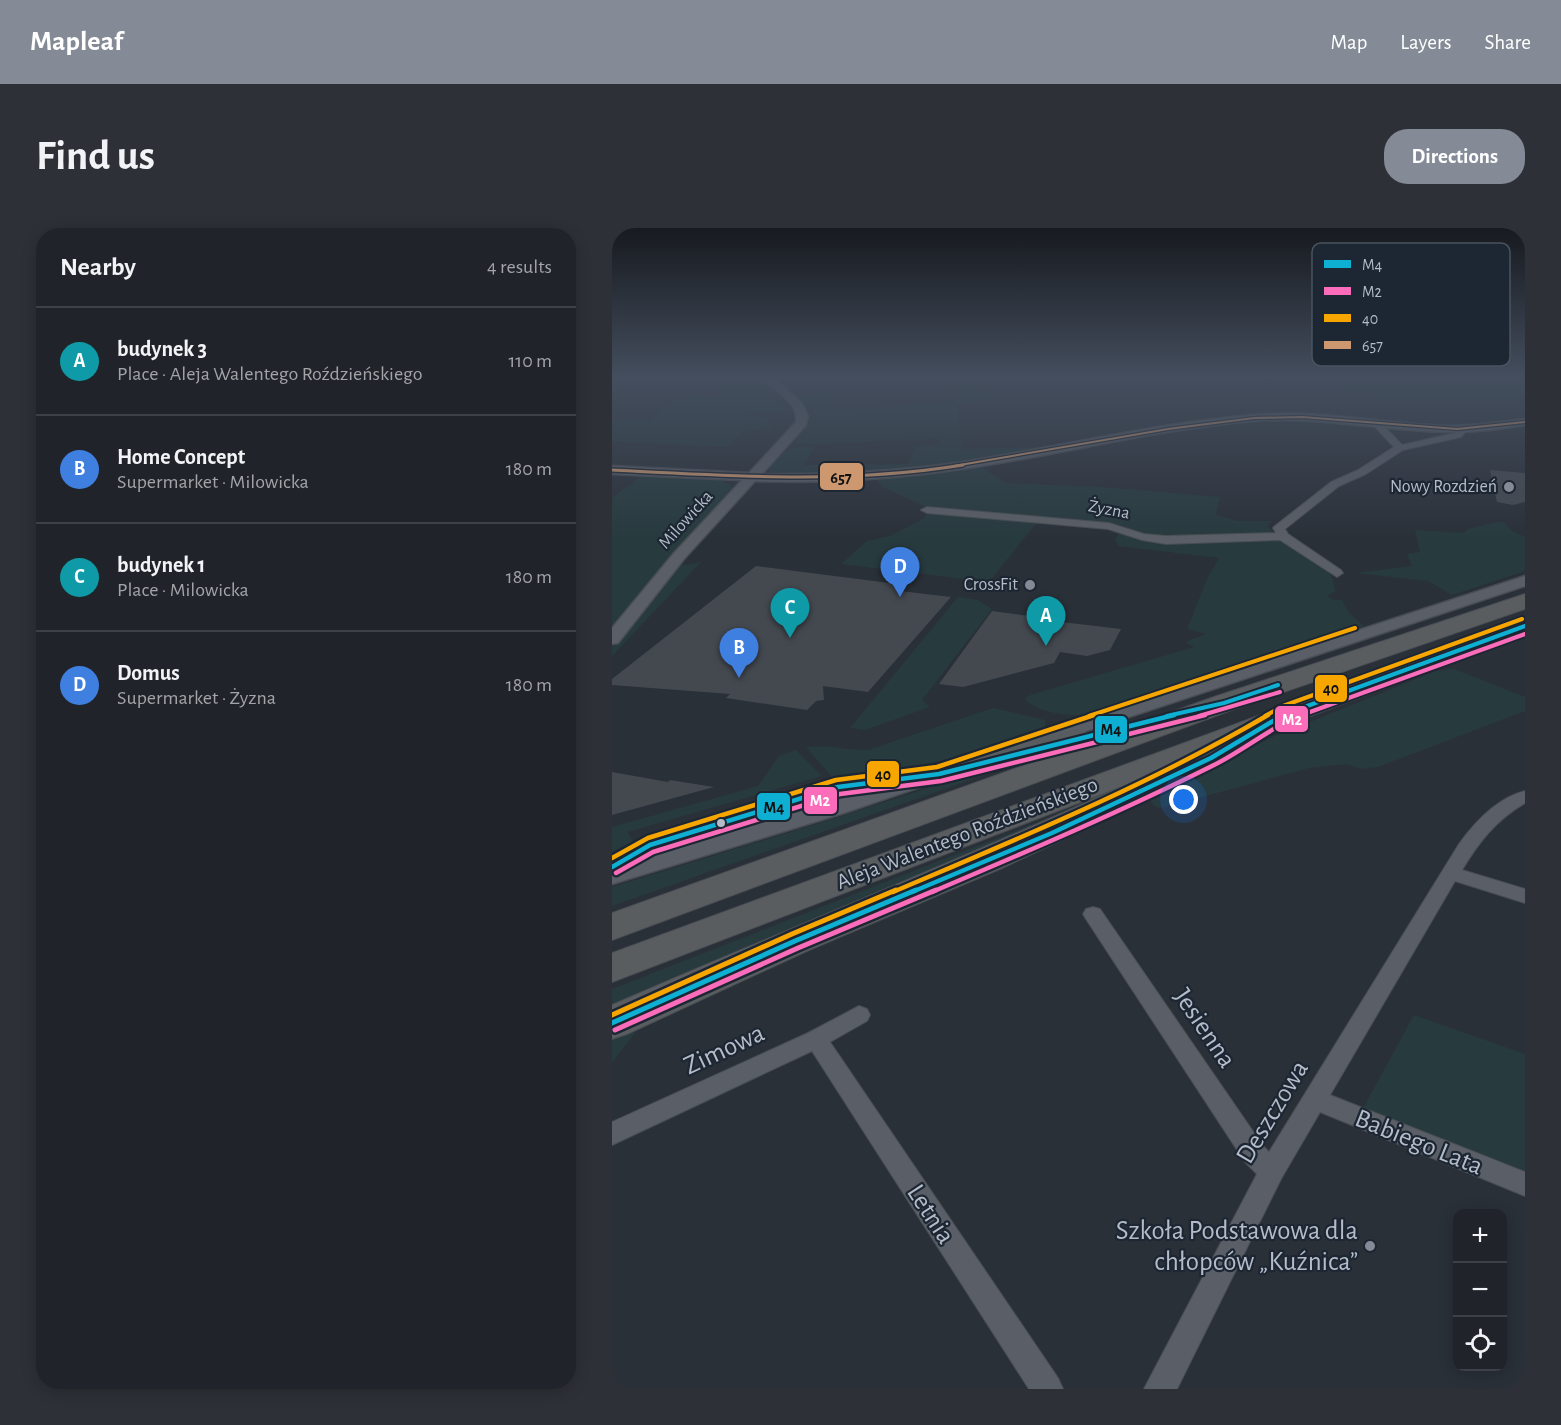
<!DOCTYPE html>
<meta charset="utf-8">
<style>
:root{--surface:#20242a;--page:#2d3036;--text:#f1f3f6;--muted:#a2a4a8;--line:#3d4147;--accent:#848b96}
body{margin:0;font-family:"Alegreya Sans",sans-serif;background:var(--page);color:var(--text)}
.controls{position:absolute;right:18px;bottom:18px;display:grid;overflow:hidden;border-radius:12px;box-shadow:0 3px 15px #0003}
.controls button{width:54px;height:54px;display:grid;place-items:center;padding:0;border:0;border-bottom:2px solid var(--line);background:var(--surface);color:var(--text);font:30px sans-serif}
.you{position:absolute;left:572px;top:572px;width:21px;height:21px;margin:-15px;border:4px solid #fff;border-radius:50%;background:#1a73e8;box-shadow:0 0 0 9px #1a73e833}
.badge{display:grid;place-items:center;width:39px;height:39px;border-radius:50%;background:var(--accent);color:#fff;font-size:20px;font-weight:700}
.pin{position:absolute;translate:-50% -50px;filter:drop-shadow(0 2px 3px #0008)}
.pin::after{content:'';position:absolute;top:32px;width:21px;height:18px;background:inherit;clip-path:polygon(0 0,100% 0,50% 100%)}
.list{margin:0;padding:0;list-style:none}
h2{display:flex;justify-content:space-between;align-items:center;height:78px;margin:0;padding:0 24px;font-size:26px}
h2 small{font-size:20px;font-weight:400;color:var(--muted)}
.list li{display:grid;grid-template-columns:39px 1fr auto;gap:18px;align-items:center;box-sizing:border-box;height:108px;padding:0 24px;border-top:2px solid var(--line)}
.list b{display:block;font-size:22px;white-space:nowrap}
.list p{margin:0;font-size:20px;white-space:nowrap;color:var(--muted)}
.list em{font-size:20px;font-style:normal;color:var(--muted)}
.icon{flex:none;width:33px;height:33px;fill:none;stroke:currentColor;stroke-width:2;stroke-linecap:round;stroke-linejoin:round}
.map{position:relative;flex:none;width:913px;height:1161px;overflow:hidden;border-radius:24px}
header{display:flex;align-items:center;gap:36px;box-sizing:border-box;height:84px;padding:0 30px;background:var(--accent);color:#fff}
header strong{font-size:28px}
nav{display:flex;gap:33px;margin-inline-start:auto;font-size:21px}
.intro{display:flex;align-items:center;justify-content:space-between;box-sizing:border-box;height:144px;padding:0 36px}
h1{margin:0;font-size:42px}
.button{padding:15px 27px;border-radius:24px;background:var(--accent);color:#fff;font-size:21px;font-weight:700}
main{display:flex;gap:36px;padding:0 36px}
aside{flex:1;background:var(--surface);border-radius:24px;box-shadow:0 3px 15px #0003}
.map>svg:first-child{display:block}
.green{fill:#273a3e}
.building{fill:#444950}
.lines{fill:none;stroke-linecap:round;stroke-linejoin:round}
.minor-casing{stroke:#484c53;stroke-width:2}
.tertiary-casing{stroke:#484c53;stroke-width:3}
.motorway-casing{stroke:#474c53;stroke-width:2}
.minor{fill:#5a5e66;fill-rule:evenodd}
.tertiary{fill:#5a5e66;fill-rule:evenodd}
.motorway{fill:#5a5d60;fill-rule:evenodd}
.bus-1-far2-casing{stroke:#1d2633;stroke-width:8}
.bus-1-far1-casing{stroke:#1d2633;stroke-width:9}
.bus-1-casing{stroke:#1d2633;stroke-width:10}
.bus-2-far2-casing{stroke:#1d2633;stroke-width:8}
.bus-2-far1-casing{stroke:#1d2633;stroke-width:9}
.bus-2-casing{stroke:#1d2633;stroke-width:10}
.bus-3-far2-casing{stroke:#1d2633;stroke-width:8}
.bus-3-far1-casing{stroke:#1d2633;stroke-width:9}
.bus-3-casing{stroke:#1d2633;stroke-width:10}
.bus-4-far1-casing{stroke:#1d2633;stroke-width:4.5}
.bus-4-casing{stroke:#1d2633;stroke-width:6}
.bus-1-far2{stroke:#0dafd3;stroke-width:4}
.bus-1-far1{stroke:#0dafd3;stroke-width:4.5}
.bus-1{stroke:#0dafd3;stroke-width:5}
.bus-2-far2{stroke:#fb6dba;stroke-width:4}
.bus-2-far1{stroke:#fb6dba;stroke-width:4.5}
.bus-2{stroke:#fb6dba;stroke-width:5}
.bus-3-far2{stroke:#f7a600;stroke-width:4}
.bus-3-far1{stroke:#f7a600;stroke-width:4.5}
.bus-3{stroke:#f7a600;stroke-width:5}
.bus-4-far1{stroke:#cd976f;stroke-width:2}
.bus-4{stroke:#cd976f;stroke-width:3}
.poi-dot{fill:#848b96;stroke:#1d2633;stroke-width:2}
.bus-dot{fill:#b4bcc9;stroke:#1d2633;stroke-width:2}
.labels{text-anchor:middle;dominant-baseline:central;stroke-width:4.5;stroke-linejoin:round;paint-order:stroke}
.far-poi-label{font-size:18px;fill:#b4bcc9;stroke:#1d2633;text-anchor:end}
.far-street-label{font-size:18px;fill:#b4bcc9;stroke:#1d2633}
.street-label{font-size:22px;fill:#b4bcc9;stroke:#1d2633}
.near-street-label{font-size:27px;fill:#b4bcc9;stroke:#1d2633}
.near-poi-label{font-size:27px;fill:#b4bcc9;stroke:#1d2633;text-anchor:end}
.key{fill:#1d2633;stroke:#4a5360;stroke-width:1.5}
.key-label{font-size:16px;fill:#b4bcc9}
.line-badge{stroke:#1d2633;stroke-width:2}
.badge-label{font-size:16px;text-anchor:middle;font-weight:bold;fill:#fff}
.pale-badge-label{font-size:16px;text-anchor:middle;font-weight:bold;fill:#111}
</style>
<header>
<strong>Mapleaf</strong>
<nav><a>Map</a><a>Layers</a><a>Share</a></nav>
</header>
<div class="intro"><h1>Find us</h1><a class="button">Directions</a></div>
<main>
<aside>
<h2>Nearby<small>4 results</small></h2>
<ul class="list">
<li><span class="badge" style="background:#0f9aa8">A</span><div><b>budynek 3</b><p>Place · Aleja Walentego Roździeńskiego</p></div><em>110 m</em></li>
<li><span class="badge" style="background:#3f7fe0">B</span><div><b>Home Concept</b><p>Supermarket · Milowicka</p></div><em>180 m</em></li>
<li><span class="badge" style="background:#0f9aa8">C</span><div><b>budynek 1</b><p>Place · Milowicka</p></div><em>180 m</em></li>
<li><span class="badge" style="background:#3f7fe0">D</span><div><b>Domus</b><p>Supermarket · Żyzna</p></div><em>180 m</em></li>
</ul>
</aside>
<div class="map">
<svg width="913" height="1161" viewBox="0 0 913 1161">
<rect width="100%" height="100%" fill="#2a3038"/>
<path class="green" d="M 107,150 L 145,150 L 149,158 L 177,183 L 126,185 L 156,190 L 159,197 L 158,201 L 130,203 L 116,219 L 0,213 L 0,192 L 37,193 L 67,168 L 121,170 Z
M 314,150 L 913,150 L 913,167 L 894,170 L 769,171 L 767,167 C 750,165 737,165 724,153 L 373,152 L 369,170 L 408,169 L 410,173 L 345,175 L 350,221 L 425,219 L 430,222 C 353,234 276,247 198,247 C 185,247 169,250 158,244 L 157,240 C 175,220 174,219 202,219 L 192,237 L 296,236 L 303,218 L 328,218 L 328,210 L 204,216 L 186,216 L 182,213 L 198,194 L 199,183 L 201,182 L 344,175 L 342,158 L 324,156 Z
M 224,165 L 213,177 L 193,179 L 181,168 Z
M 370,239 L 393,255 L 490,259 L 608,269 L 604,287 L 626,293 L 660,293 L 655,298 L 675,317 L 718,344 L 724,363 L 715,368 L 721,372 L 730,372 L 737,385 L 752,398 L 476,488 C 457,487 426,486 413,471 L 418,467 L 582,419 L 573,414 L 594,406 L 575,401 L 595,351 L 607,330 L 506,318 L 503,311 L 513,298 L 318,281 L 273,260 L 263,251 Z
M 31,247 L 109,252 L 121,259 L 49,340 L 0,401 L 0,270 Z
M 316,285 L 426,293 L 377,354 L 229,336 L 255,313 L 278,308 L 311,291 Z
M 885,294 L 892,294 L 899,302 L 913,309 L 913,343 L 840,367 L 816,353 L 743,345 L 800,338 L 795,326 L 808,324 L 803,302 L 852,305 L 856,301 Z
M 89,334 L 0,428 L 0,419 L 16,404 L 66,338 Z
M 346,369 L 366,372 L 380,381 L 310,472 L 318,479 L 253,502 L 238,500 Z
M 842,441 L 913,469 L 913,483 L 766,539 L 748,541 L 735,536 L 697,540 L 550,580 L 543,579 L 535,569 L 663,508 L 824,443 Z
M 381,480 L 433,492 L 434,502 L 345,529 L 197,563 L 215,555 L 219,548 L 194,519 C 215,516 234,522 256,522 Z
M 455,518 L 0,678 L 0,659 L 201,597 L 428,524 Z
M 184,522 L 210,548 L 16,604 L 21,614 L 0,624 L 0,599 L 146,558 L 167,528 Z
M 467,578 L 0,783 L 0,761 Z
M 802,787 L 913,826 L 913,945 L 750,882 Z
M 10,799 L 25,802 L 0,835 L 0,802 Z"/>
<path class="building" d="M 878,242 L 913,245 L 913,274 L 901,277 L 885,274 Z
M 144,338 L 293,357 L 288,363 L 339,369 L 256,464 L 211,458 L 212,472 L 204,473 L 195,482 L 114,470 L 118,466 L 0,457 L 0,451 Z
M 380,383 L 425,389 L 424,391 L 509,401 L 498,422 L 475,428 L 448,424 L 442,435 L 351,459 L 327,456 Z
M 0,544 L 56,554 L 58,552 L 102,559 L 0,587 Z"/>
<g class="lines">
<defs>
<path id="minor" d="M 761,193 L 767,193 L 790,217 L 843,205 L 851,198 L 856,201 L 849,209 L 791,222 L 754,246 L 727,258 L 673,301 L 676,306 L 729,342 L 731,345 L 725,349 L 668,312 L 554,316 L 530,312 L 496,301 L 315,285 L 309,282 L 315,279 L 497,295 L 532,306 L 554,308 L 664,305 L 661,300 L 663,298 L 719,254 L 746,242 L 782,219 L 761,197 Z
M 913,563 L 913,575 C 884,592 867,614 850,642 L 913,661 L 913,675 L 843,653 L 718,867 L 913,944 L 913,968 L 708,884 L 669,951 L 565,1161 L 532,1161 L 645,946 L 633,934 L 474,691 L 471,686 L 474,681 L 481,679 L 488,681 L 651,918 L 657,924 L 847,616 C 863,594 885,570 913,563 Z
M 247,778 L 255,781 L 258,787 L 255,793 L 218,814 L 446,1150 L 451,1161 L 417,1161 L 200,823 L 0,917 L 0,894 L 196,805 Z"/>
<path id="tertiary" d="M 152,150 L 162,150 L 189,174 L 196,188 L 194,197 L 150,246 C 216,247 280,244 345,235 C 444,220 542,195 641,187 C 707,181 771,196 836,198 C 862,198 888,194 913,191 L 913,197 C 888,201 862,205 836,204 C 771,203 707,188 642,193 C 556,200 472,221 387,235 C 306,249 225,256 143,253 L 72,331 L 6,415 L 0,416 L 0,400 L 62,325 L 130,252 L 0,246 L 0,238 L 137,245 L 184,194 C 187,174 163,164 152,150 Z
M 913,348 L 913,358 L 423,520 L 416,522 L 409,520 L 406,516 L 409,512 Z
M 362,528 L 369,530 L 373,534 L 369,538 L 232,585 L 0,656 L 0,640 L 216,575 Z"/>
<path id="motorway" d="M 913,366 L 913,381 L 622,481 L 0,712 L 0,685 L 458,521 L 347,549 L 336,547 L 331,540 L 336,533 L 464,501 L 475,504 L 479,510 L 476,514 L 602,469 Z
M 913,390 L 913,407 L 550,544 L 560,546 L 565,553 L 560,560 L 390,640 L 197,722 L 15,806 L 0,811 L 0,777 C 171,703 344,634 513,557 L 0,754 L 0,725 Z"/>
</defs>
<use href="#minor" class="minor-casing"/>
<use href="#tertiary" class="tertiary-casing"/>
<use href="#motorway" class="motorway-casing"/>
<use href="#minor" class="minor"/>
<use href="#tertiary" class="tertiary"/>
<use href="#motorway" class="motorway"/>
<defs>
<path id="bus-1-far2" d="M 555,488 L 612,475 L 666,457
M 668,488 L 913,398"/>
<path id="bus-1-far1" d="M 0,639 L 38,617 L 226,559 L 327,546 L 562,487
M 300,664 L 440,605 L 599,530 L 671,487"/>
<path id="bus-1" d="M 0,795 L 183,713 L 304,662"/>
<path id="bus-2-far2" d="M 587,488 L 668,464
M 687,488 L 913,406"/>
<path id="bus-2-far1" d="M 4,645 L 41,624 L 228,566 L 329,553 L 593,487
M 320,664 C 414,624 508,584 600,538 C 631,523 658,499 691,487"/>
<path id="bus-2" d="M 3,802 L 186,720 L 324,662"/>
<path id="bus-3-far2" d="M 477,488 L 743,400
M 653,488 L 671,478 L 910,391"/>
<path id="bus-3-far1" d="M 0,630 L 36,610 L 224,552 L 325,539 L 482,487
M 281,664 C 408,610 537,557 656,487"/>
<path id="bus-3" d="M 0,787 L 180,706 L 284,662"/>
<path id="bus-4-far1" d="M 342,238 L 556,201 L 642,190 L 690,189 L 845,201 L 913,194"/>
<path id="bus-4" d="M 0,242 C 117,248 235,256 351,237"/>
</defs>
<use href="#bus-1-far2" class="bus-1-far2-casing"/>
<use href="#bus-1-far1" class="bus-1-far1-casing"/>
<use href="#bus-1" class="bus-1-casing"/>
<use href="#bus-2-far2" class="bus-2-far2-casing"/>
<use href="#bus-2-far1" class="bus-2-far1-casing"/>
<use href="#bus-2" class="bus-2-casing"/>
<use href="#bus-3-far2" class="bus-3-far2-casing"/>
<use href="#bus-3-far1" class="bus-3-far1-casing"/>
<use href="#bus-3" class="bus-3-casing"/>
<use href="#bus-4-far1" class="bus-4-far1-casing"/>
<use href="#bus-4" class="bus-4-casing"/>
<use href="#bus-1-far2" class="bus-1-far2"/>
<use href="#bus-1-far1" class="bus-1-far1"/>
<use href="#bus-1" class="bus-1"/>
<use href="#bus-2-far2" class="bus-2-far2"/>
<use href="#bus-2-far1" class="bus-2-far1"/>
<use href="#bus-2" class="bus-2"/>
<use href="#bus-3-far2" class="bus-3-far2"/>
<use href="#bus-3-far1" class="bus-3-far1"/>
<use href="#bus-3" class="bus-3"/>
<use href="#bus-4-far1" class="bus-4-far1"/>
<use href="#bus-4" class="bus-4"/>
</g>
<linearGradient id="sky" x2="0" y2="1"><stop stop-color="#171a1f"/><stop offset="0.48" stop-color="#444e5e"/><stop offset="1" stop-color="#444e5e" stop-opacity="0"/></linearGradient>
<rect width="913" height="312" fill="url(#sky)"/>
<g class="poi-dot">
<circle cx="897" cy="259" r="6"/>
<circle cx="418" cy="357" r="6"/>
<circle cx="758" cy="1018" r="6"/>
</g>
<circle class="bus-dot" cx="109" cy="595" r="5"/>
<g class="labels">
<g class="far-poi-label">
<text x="885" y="259">Nowy Rozdzień</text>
<text x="406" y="357">CrossFit</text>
</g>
<g class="far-street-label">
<text transform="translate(497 282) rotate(11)">Żyzna</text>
<text transform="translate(74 292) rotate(-48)">Milowicka</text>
</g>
<g class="street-label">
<text transform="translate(355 605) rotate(-21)">Aleja Walentego Roździeńskiego</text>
</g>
<g class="near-street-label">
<text transform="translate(593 800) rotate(56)">Jesienna</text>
<text transform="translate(112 821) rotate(-25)">Zimowa</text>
<text transform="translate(660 884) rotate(-59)">Deszczowa</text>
<text transform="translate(807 914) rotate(22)">Babiego Lata</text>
<text transform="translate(319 986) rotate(57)">Letnia</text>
</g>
<g class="near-poi-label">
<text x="746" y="1002">Szkoła Podstawowa dla<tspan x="746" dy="31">chłopców „Kuźnica”</tspan></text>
</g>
</g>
<rect x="700" y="15" width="198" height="123" rx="9" class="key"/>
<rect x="712" y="32" width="27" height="8" fill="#0dafd3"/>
<rect x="712" y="59" width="27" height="8" fill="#fb6dba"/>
<rect x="712" y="86" width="27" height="8" fill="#f7a600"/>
<rect x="712" y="113" width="27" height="8" fill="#cd976f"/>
<g class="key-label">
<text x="750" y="42">M4</text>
<text x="750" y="69">M2</text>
<text x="750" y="96">40</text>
<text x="750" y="123">657</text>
</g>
<g class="line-badge">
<rect x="207" y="234" width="45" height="29" rx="6" fill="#cd976f"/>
<rect x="702" y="446" width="34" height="29" rx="6" fill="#f7a600"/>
<rect x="662" y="477" width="35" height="28" rx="6" fill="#fb6dba"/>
<rect x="482" y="487" width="34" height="29" rx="6" fill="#0dafd3"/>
<rect x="254" y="532" width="34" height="28" rx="6" fill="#f7a600"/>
<rect x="191" y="558" width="35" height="29" rx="6" fill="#fb6dba"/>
<rect x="144" y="564" width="35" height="29" rx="6" fill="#0dafd3"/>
</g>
<g class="badge-label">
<text x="680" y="497">M2</text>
<text x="208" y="578">M2</text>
</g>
<g class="pale-badge-label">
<text x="229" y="255">657</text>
<text x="719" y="466">40</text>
<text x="499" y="507">M4</text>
<text x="271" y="552">40</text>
<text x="162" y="585">M4</text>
</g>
</svg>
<div class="controls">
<button>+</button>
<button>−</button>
<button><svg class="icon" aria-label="locate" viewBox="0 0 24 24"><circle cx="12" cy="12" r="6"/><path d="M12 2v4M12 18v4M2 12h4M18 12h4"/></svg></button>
</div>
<div class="you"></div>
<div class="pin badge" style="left:434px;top:418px;background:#0f9aa8">A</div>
<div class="pin badge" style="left:127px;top:450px;background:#3f7fe0">B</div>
<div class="pin badge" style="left:178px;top:410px;background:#0f9aa8">C</div>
<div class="pin badge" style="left:288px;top:369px;background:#3f7fe0">D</div>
</div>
</main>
